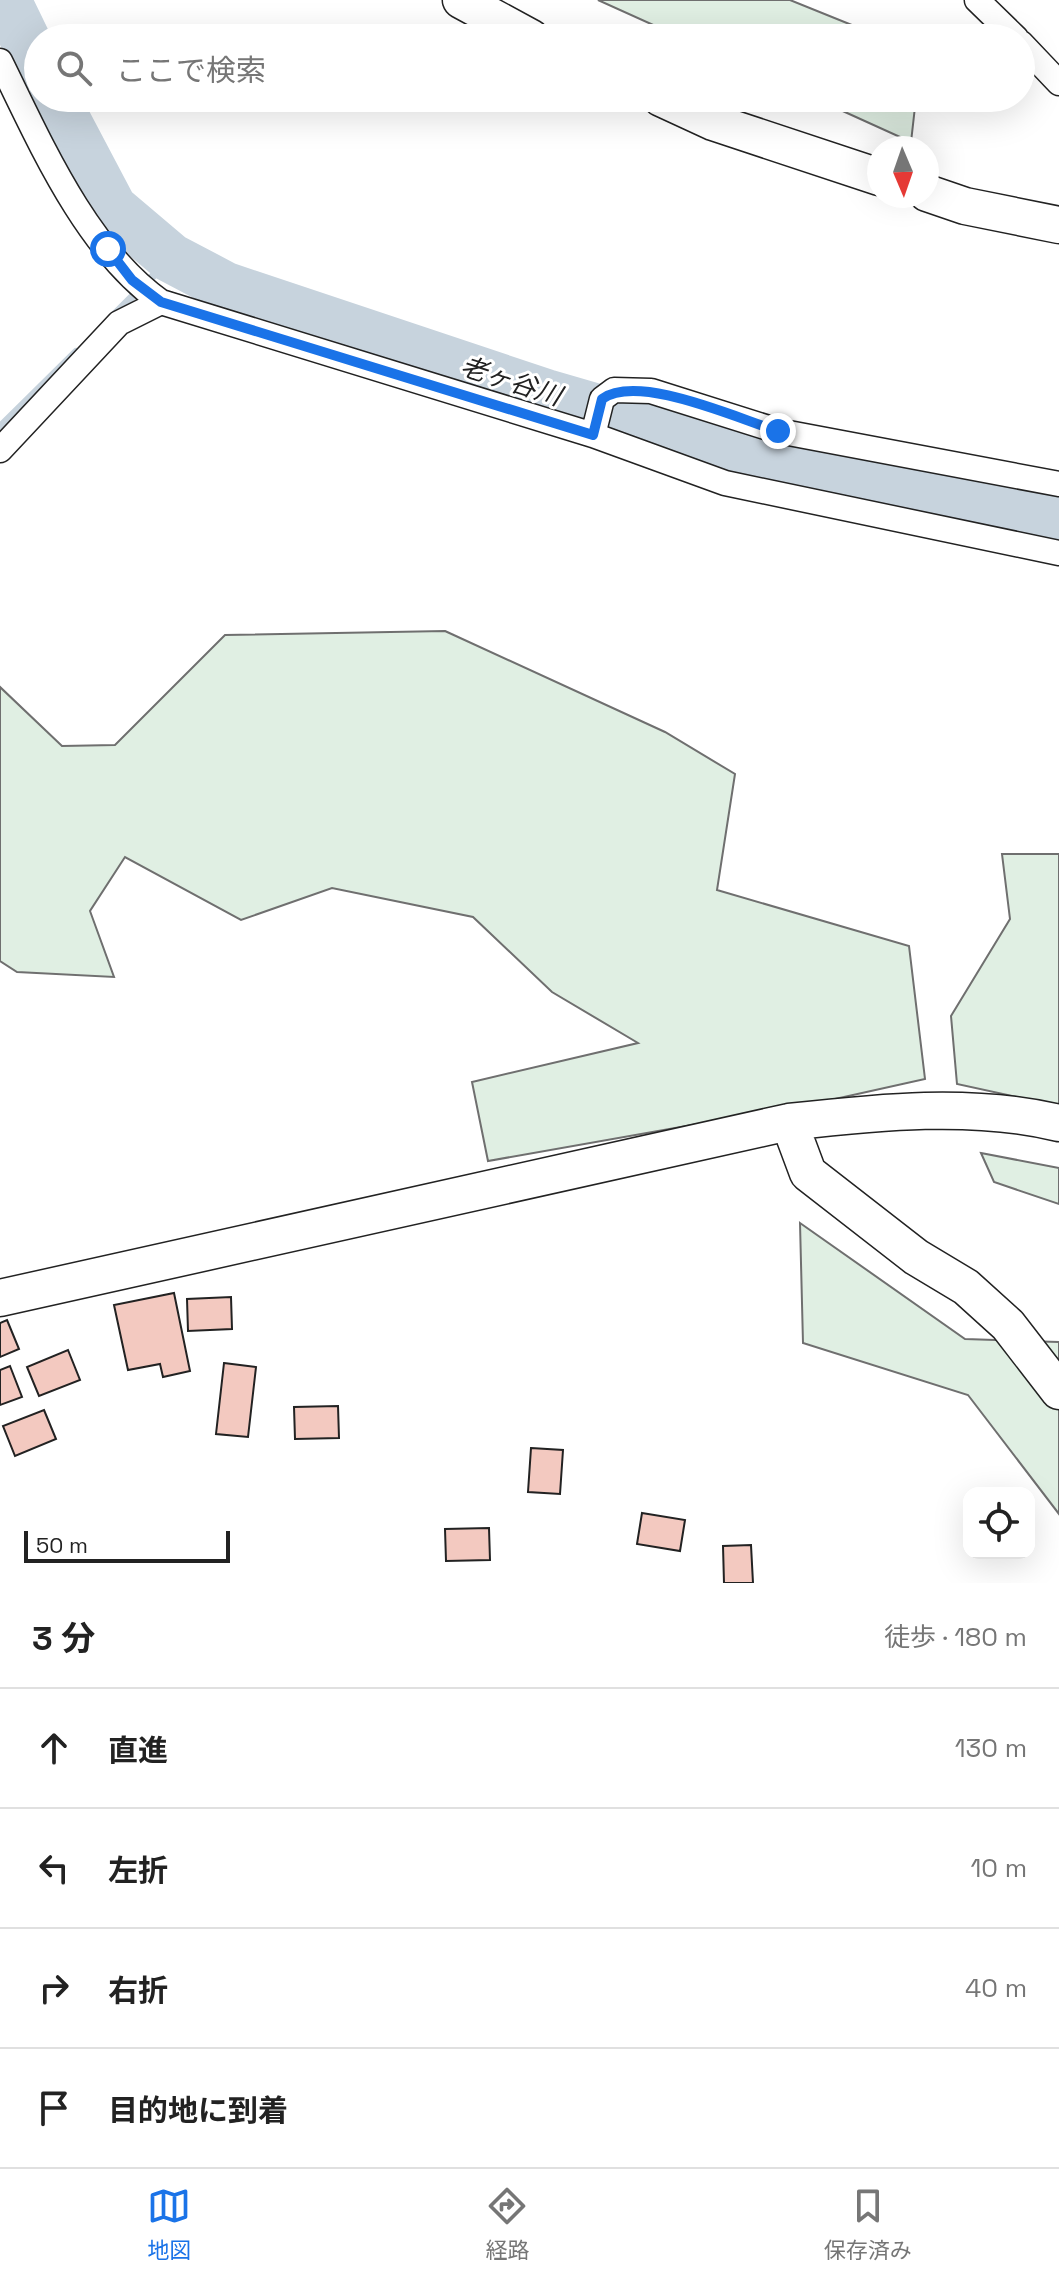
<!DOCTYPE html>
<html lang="ja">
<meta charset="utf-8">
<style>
:root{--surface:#fff;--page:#f2f2f2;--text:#222;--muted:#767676;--line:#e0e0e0;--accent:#1a73e8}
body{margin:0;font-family:"Space Grotesk","Noto Sans JP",sans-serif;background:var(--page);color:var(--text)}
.controls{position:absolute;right:24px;bottom:24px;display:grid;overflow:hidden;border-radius:16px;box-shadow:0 8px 32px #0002}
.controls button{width:72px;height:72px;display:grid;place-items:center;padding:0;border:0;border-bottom:2px solid var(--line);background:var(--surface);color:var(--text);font:40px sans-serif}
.compass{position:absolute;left:867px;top:136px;width:72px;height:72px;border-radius:50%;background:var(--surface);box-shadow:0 8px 32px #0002;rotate:178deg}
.scale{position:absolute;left:24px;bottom:20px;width:206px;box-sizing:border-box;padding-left:8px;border:4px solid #222;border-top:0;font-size:22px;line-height:28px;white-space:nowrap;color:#222;-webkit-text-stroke:6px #fff;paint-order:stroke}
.stop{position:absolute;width:24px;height:24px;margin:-18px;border:6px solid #1a73e8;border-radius:50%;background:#fff}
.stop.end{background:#1a73e8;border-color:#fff;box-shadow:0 2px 8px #0008}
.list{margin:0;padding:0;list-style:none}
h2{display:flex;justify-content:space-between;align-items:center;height:104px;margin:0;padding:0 32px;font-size:34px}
h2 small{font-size:26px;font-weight:400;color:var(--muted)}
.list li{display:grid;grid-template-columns:52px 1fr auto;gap:24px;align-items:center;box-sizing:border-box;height:120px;padding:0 32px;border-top:2px solid var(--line)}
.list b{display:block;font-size:30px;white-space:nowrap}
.list em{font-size:26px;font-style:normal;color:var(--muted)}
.icon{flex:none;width:44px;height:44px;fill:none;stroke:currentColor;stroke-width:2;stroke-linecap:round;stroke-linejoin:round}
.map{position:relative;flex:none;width:1059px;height:1583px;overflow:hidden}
.search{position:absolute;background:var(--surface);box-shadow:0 8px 32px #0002;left:24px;right:24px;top:24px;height:88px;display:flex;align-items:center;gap:20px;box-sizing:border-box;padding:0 28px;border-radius:44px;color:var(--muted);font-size:30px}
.sheet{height:584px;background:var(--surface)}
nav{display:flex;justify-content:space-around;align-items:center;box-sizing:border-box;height:112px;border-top:2px solid var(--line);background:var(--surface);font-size:22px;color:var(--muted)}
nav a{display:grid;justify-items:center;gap:4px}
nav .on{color:var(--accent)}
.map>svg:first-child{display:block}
.green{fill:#e0efe3;stroke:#6f6f6f;stroke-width:2}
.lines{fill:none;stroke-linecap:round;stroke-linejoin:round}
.stream{stroke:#c7d3dd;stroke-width:8}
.river{stroke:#c7d3dd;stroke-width:50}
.building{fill:#f3c9c0;stroke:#222;stroke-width:2}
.street-casing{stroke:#222;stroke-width:27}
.secondary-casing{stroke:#222;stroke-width:39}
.street{stroke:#fff;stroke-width:24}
.secondary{stroke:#fff;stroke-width:36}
.route{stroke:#1a73e8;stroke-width:10}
.labels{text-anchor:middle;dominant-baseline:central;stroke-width:6;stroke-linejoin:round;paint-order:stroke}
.water-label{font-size:26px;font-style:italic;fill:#222;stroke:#fff}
</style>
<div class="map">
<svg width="1059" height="1583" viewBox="0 0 1059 1583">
<rect width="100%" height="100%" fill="#fff"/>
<path class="green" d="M 598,0 L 790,0 L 884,38 L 682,38 Z
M 814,98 L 916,98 L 911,142 Z
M 445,631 L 665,732 L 735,774 L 717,890 L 909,946 L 925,1079 L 817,1103 L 488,1161 L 472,1082 L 638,1043 L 552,992 L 473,917 L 332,888 L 241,920 L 125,857 L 90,911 L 114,977 L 17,972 L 0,961 L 0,687 L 62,746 L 115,745 L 225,635 Z
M 1002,854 L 1059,854 L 1059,1106 L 957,1084 L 951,1016 L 1010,919 Z
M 981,1153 L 1059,1168 L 1059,1204 L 994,1182 Z
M 800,1223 L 965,1339 L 1059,1342 L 1059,1514 L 968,1395 L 803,1343 Z"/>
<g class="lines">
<path class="stream" d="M 112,317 L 171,258
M 0,427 L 76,352"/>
<path class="river" d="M 6,0 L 38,66
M 54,98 L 112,208 L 171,258 L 226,287 L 546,394 L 749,453 L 1059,516"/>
</g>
<path class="building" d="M 174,1293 L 190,1371 L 163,1377 L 160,1364 L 128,1370 L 114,1305 Z
M 231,1297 L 232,1329 L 188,1331 L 187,1299 Z
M 7,1320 L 19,1349 L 0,1357 L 0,1323 Z
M 68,1350 L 80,1380 L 39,1396 L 27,1367 Z
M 224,1363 L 256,1367 L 248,1437 L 216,1434 Z
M 10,1366 L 22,1397 L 0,1405 L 0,1370 Z
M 338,1406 L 339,1438 L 295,1439 L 294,1407 Z
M 44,1410 L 56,1439 L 15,1456 L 3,1426 Z
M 531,1448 L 563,1450 L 560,1494 L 528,1492 Z
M 642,1513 L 685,1520 L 680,1551 L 637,1544 Z
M 489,1528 L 490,1560 L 446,1561 L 445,1529 Z
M 751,1545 L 753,1583 L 724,1583 L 723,1546 Z"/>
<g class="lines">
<defs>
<path id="street" d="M 977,0 L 1016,38
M 1021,43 L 1059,83
M 0,61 C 40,142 85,248 161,302 L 593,435 L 725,483 L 1059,553
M 593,435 L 602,399 L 614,390 L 651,391 L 778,431 L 1059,484
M 0,450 L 119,323 L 161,302"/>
<path id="secondary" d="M 461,0 L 531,38
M 661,98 L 713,122 L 879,177
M 927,193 L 965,206 L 1059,225
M 789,1122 L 808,1173 L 916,1257 L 966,1287 L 1008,1325 L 1059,1391
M 0,1298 L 789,1122 C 879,1112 971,1102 1059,1123"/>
</defs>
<use href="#street" class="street-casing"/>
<use href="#secondary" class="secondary-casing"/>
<use href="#street" class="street"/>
<use href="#secondary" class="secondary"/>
</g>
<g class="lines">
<path class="route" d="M 108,249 L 132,280 L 161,302 L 593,435 L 602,399 C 638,373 736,418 778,431"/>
</g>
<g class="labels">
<g class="water-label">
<text transform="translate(511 381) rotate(18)">老ヶ谷川</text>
</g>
</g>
</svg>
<div class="controls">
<button><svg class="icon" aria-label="locate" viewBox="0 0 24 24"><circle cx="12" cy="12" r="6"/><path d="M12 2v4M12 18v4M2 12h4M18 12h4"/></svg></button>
</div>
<svg class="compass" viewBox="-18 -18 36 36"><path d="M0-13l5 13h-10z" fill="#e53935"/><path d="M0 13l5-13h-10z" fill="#767676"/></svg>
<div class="scale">50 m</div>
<div class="stop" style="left:108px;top:249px"></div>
<div class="stop end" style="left:778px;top:431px"></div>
<div class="search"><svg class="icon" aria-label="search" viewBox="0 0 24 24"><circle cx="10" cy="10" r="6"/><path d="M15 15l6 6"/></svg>ここで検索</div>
</div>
<section class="sheet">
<h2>3 分<small>徒歩 · 180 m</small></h2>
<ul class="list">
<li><svg class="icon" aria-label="ahead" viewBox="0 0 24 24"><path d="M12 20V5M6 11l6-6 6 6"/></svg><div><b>直進</b></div><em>130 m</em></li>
<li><svg class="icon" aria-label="left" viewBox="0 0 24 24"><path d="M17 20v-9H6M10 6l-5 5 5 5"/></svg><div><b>左折</b></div><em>10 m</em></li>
<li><svg class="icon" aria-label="right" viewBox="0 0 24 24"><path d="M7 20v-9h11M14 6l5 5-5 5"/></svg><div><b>右折</b></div><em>40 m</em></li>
<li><svg class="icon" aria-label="arrive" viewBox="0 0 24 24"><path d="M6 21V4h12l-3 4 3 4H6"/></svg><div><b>目的地に到着</b></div></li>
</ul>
</section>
<nav>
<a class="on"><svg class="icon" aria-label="map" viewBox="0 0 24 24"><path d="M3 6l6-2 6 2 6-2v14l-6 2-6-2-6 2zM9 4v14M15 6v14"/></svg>地図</a>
<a><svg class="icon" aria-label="directions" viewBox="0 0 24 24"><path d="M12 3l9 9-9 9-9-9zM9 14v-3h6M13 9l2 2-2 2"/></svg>経路</a>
<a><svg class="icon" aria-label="saved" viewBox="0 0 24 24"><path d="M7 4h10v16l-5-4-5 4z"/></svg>保存済み</a>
</nav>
